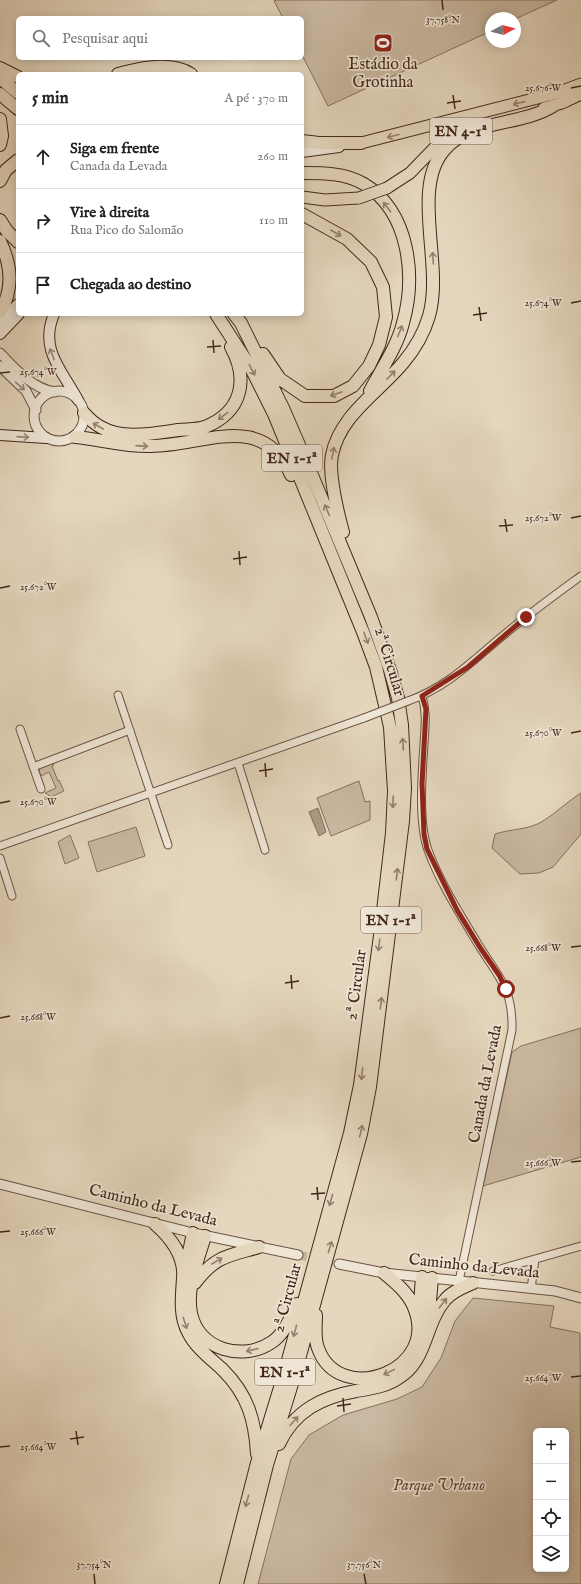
<!DOCTYPE html>
<html lang="pt">
<meta charset="utf-8">
<style>
:root{--surface:#fff;--page:#f2f2f2;--text:#222;--muted:#767676;--line:#e0e0e0}
body{margin:0;font-family:"IM FELL English",serif;background:var(--page);color:var(--text)}
.controls{position:absolute;right:12px;bottom:12px;display:grid;overflow:hidden;border-radius:6px;box-shadow:0 2px 10px #0003}
.controls button{width:36px;height:36px;display:grid;place-items:center;padding:0;border:0;border-bottom:1px solid var(--line);background:var(--surface);color:var(--text);font:20px sans-serif}
.compass{position:absolute;left:485px;top:12px;width:36px;height:36px;border-radius:50%;background:var(--surface);box-shadow:0 2px 10px #0003;rotate:83deg}
.stop{position:absolute;width:12px;height:12px;margin:-9px;border:3px solid #8f2418;border-radius:50%;background:#fff}
.stop.end{background:#8f2418;border-color:#fff;box-shadow:0 1px 4px #0008}
.list{margin:0;padding:0;list-style:none}
h2{display:flex;justify-content:space-between;align-items:center;height:52px;margin:0;padding:0 16px;font-size:17px}
h2 small{font-size:13px;font-weight:400;color:var(--muted)}
.list li{display:grid;grid-template-columns:26px 1fr auto;gap:12px;align-items:center;box-sizing:border-box;height:64px;padding:0 16px;border-top:1px solid var(--line)}
.list b{display:block;font-size:15px;white-space:nowrap}
.list p{margin:0;font-size:13px;white-space:nowrap;color:var(--muted)}
.list em{font-size:13px;font-style:normal;color:var(--muted)}
.icon{flex:none;width:22px;height:22px;fill:none;stroke:currentColor;stroke-width:2;stroke-linecap:round;stroke-linejoin:round}
.map{position:relative;flex:none;width:581px;height:1584px;overflow:hidden}
.search{position:absolute;background:var(--surface);box-shadow:0 2px 10px #0003;left:16px;top:16px;width:288px;height:44px;display:flex;align-items:center;gap:10px;box-sizing:border-box;padding:0 14px;border-radius:6px;color:var(--muted);font-size:15px}
.panel{position:absolute;background:var(--surface);box-shadow:0 2px 10px #0003;left:16px;top:72px;width:288px;height:244px;border-radius:6px}
.map>svg:first-child{display:block}
.green{fill:#cab9a2;stroke:#87705e;fill-rule:evenodd}
.water{fill:#ae9b87;stroke:#846d5c}
.lines{fill:none;stroke-linecap:round;stroke-linejoin:round}
.tertiary-tunnel{stroke:#c5b49d;stroke-width:9;stroke-dasharray:9 4.5;stroke-linecap:butt}
.minor-casing{stroke:#6c5344;stroke-width:9}
.tertiary-casing{stroke:#6c5344;stroke-width:11}
.secondary-casing{stroke:#44271b;stroke-width:12}
.primary-casing{stroke:#44271b;stroke-width:13}
.trunk-casing{stroke:#44271b;stroke-width:14}
.minor{stroke:#eee5d5;stroke-width:7}
.tertiary{stroke:#eee5d5;stroke-width:9}
.secondary{stroke:#eee5d5;stroke-width:10}
.primary{stroke:#e5d7be;stroke-width:11}
.trunk{stroke:#e5d7be;stroke-width:12}
.minor-bridge-casing{stroke:#6c5344;stroke-width:9;stroke-linecap:butt}
.primary-bridge-casing{stroke:#44271b;stroke-width:13;stroke-linecap:butt}
.minor-bridge{stroke:#eee5d5;stroke-width:7}
.primary-bridge{stroke:#e5d7be;stroke-width:11}
.oneway{stroke:#947f6c}
.oneway2{stroke:#998678}
.route{stroke:#8f2418;stroke-width:5}
.ticks{fill:none;stroke:#44271b;stroke-width:1.5}
.labels{text-anchor:middle;dominant-baseline:central;stroke-width:3.5;stroke-linejoin:round;paint-order:stroke}
.shield{fill:#eee5d5;stroke:#776053;stroke-width:1}
.shield-label{font-size:15px;font-weight:bold;fill:#44271b}
.poi-label{font-size:16px;fill:#44271b;stroke:#eee5d5}
.street-label{font-size:16px;fill:#44271b;stroke:#eee5d5}
.park-label{font-size:16px;font-style:italic;fill:#5f4436;stroke:#eee5d5}
.ticks-label{font-size:10px;text-anchor:middle;fill:#44271b;stroke:#eee5d5;stroke-width:3.5;stroke-linejoin:round;paint-order:stroke}
</style>
<div class="map">
<svg width="581" height="1584" viewBox="0 0 581 1584">
<rect width="100%" height="100%" fill="#e5d7be"/>
<filter id="stains"><feTurbulence type="fractalNoise" baseFrequency=".005" numOctaves="4"/><feColorMatrix values="0 0 0 0 .2 0 0 0 0 .09 0 0 0 0 .02 0 0 0 .5 -.17"/></filter>
<radialGradient id="worn" r=".72"><stop offset=".6" stop-color="#630" stop-opacity="0"/><stop offset="1" stop-color="#630" stop-opacity=".3"/></radialGradient>
<path class="green" d="M 277,0 L 557,0 L 515,19 L 491,18 L 491,31 L 328,106 L 302,55 L 302,18 L 283,18 L 274,1 Z
M 50,763 L 54,765 L 52,766 L 58,781 L 59,780 L 64,791 L 51,797 L 45,793 L 56,788 L 49,772 L 41,776 L 39,771 L 41,766 Z
M 359,781 L 365,802 L 370,801 L 370,820 L 331,836 L 317,798 Z
M 581,793 L 581,834 L 553,867 L 539,873 L 520,874 L 492,848 L 495,834 C 510,829 529,830 543,821 C 556,813 568,801 581,793 Z
M 136,827 L 145,856 L 97,872 L 88,842 Z
M 70,835 L 79,858 L 65,864 L 58,842 Z
M 581,1028 L 581,1157 L 483,1186 L 512,1052 L 521,1046 Z
M 473,1298 L 554,1306 L 550,1327 L 580,1333 L 581,1584 L 258,1584 L 291,1459 L 309,1435 L 343,1415 L 397,1399 L 422,1387 L 441,1358 L 455,1321 ZM 536,1431 L 566,1431 L 566,1569 L 536,1569 Z"/>
<path class="water" d="M 318,808 L 326,832 L 319,836 L 309,812 Z"/>
<g class="lines">
<path class="tertiary-tunnel" d="M 298,1255 L 339,1264"/>
<defs>
<path id="minor" d="M 118,695 L 168,845
M 422,696 C 427,712 425,727 424,744 C 422,774 418,822 428,850 C 440,883 460,914 478,944 C 498,977 513,987 512,1030 L 459,1281
M 408,701 C 448,687 473,660 505,634 C 530,613 555,595 581,576
M 20,729 L 41,789
M 238,763 L 265,850
M 33,767 L 130,730
M 0,846 L 364,718
M 0,858 L 12,896
M 493,1271 L 581,1246
M 531,1289 L 535,1259"/>
<path id="tertiary" d="M 0,353 C 15,369 33,389 55,392
M 0,366 L 26,391 L 36,410
M34 416a25 25 0 1 1 50 0a25 25 0 1 1-50 0Z
M 0,1184 L 193,1233 L 298,1255
M 339,1264 L 384,1273 L 555,1291 L 581,1298"/>
<path id="secondary" d="M 302,152 L 339,147
M 54,314 C 39,350 62,370 78,400
M 0,322 L 18,304
M 0,334 L 19,314
M 0,435 L 46,438"/>
<path id="primary" d="M 544,108 L 562,103 L 581,94
M 361,143 L 557,93 L 581,84
M 387,188 L 410,173 L 442,140 L 464,130
M 302,197 L 325,200 L 359,198"/>
<path id="trunk" d="M 0,68 L 18,77
M 118,74 C 140,68 171,61 191,74
M 0,78 L 18,93
M 0,94 L 18,109
M 0,119 L 2,136 L 0,145
M 302,141 L 319,143 L 361,143
M 302,173 C 323,173 346,173 364,184 C 410,212 416,277 403,323 C 397,347 381,370 370,391
M 0,181 L 6,170 L 18,160
M 0,220 L 7,231 L 18,242
M 0,241 C 11,264 14,289 0,312
M 216,314 L 251,368 L 274,414 L 363,632 L 376,667 L 390,727 L 394,791 L 392,833 L 381,928 L 360,1085 L 350,1133 L 285,1371 L 257,1463 L 226,1584
M 234,314 L 241,323 L 283,408 L 309,468 L 371,617 L 390,670 L 398,698 L 402,725 L 405,788 L 403,821 L 370,1087 L 361,1134 L 295,1374 L 267,1465 L 237,1584
M 263,354 L 280,379 L 305,396 L 334,396 L 353,386 L 369,366 L 379,345 L 386,317 L 383,287 L 371,262 L 347,239 L 302,214
M 84,413 C 109,443 144,435 178,430 C 187,429 196,430 205,427 C 242,412 249,380 231,347
M 75,437 C 100,439 125,447 151,446 C 203,446 263,410 291,475
M 343,532 C 338,514 328,473 332,455 C 340,415 378,393 403,363 C 414,350 424,333 429,316 C 444,265 410,188 445,149 C 472,119 521,126 553,106
M 155,1224 C 171,1238 185,1256 183,1278 C 182,1296 179,1315 188,1332 C 196,1348 210,1358 223,1370 C 248,1395 255,1420 257,1454
M 205,1236 C 198,1260 186,1288 191,1313 C 198,1350 243,1362 272,1342 C 284,1334 291,1317 297,1304
M 185,1271 L 193,1233
M 195,1283 C 215,1256 228,1256 259,1247
M 316,1315 C 316,1326 314,1338 318,1348 C 339,1408 443,1371 413,1305 C 407,1292 395,1282 384,1273
M 419,1318 L 422,1277
M 428,1324 L 432,1278
M 279,1444 C 294,1411 322,1397 356,1391 C 374,1388 390,1386 404,1374 C 427,1356 426,1322 445,1300 C 451,1292 464,1287 473,1283"/>
</defs>
<use href="#minor" class="minor-casing"/>
<use href="#tertiary" class="tertiary-casing"/>
<use href="#secondary" class="secondary-casing"/>
<use href="#primary" class="primary-casing"/>
<use href="#trunk" class="trunk-casing"/>
<use href="#minor" class="minor"/>
<use href="#tertiary" class="tertiary"/>
<use href="#secondary" class="secondary"/>
<use href="#primary" class="primary"/>
<use href="#trunk" class="trunk"/>
<defs>
<path id="minor-bridge" d="M 364,718 L 408,701"/>
<path id="primary-bridge" d="M 359,198 L 387,188"/>
</defs>
<use href="#minor-bridge" class="minor-bridge-casing"/>
<use href="#primary-bridge" class="primary-bridge-casing"/>
<use href="#minor-bridge" class="minor-bridge"/>
<use href="#primary-bridge" class="primary-bridge"/>
</g>
<defs><path id="oneway-shaft" d="M-6 0H5M1.5-3L5.5 0L1.5 3" fill="none" stroke-width="1.6" stroke-linecap="round" stroke-linejoin="round"/></defs>
<g class="oneway">
<use href="#oneway-shaft" transform="translate(519 103) rotate(165)"/>
<use href="#oneway-shaft" transform="translate(393 136) rotate(166)"/>
<use href="#oneway-shaft" transform="translate(387 207) rotate(-128)"/>
<use href="#oneway-shaft" transform="translate(336 233) rotate(30)"/>
<use href="#oneway-shaft" transform="translate(433 258) rotate(-94)"/>
<use href="#oneway-shaft" transform="translate(400 331) rotate(-68)"/>
<use href="#oneway-shaft" transform="translate(252 370) rotate(62)"/>
<use href="#oneway-shaft" transform="translate(391 375) rotate(-46)"/>
<use href="#oneway-shaft" transform="translate(336 394) rotate(161)"/>
<use href="#oneway-shaft" transform="translate(223 416) rotate(143)"/>
<use href="#oneway-shaft" transform="translate(98 426) rotate(-150)"/>
<use href="#oneway-shaft" transform="translate(142 446) rotate(4)"/>
<use href="#oneway-shaft" transform="translate(333 453) rotate(-79)"/>
<use href="#oneway-shaft" transform="translate(327 510) rotate(-113)"/>
<use href="#oneway-shaft" transform="translate(366 638) rotate(70)"/>
<use href="#oneway-shaft" transform="translate(403 744) rotate(-94)"/>
<use href="#oneway-shaft" transform="translate(393 802) rotate(92)"/>
<use href="#oneway-shaft" transform="translate(397 874) rotate(-83)"/>
<use href="#oneway-shaft" transform="translate(379 945) rotate(98)"/>
<use href="#oneway-shaft" transform="translate(381 1003) rotate(-83)"/>
<use href="#oneway-shaft" transform="translate(362 1074) rotate(97)"/>
<use href="#oneway-shaft" transform="translate(361 1131) rotate(-77)"/>
<use href="#oneway-shaft" transform="translate(331 1200) rotate(106)"/>
<use href="#oneway-shaft" transform="translate(330 1247) rotate(-74)"/>
<use href="#oneway-shaft" transform="translate(217 1261) rotate(-30)"/>
<use href="#oneway-shaft" transform="translate(443 1303) rotate(-53)"/>
<use href="#oneway-shaft" transform="translate(185 1323) rotate(72)"/>
<use href="#oneway-shaft" transform="translate(295 1331) rotate(105)"/>
<use href="#oneway-shaft" transform="translate(252 1350) rotate(167)"/>
<use href="#oneway-shaft" transform="translate(389 1372) rotate(154)"/>
<use href="#oneway-shaft" transform="translate(294 1421) rotate(-48)"/>
<use href="#oneway-shaft" transform="translate(247 1501) rotate(105)"/>
</g>
<g class="oneway2">
<use href="#oneway-shaft" transform="translate(52 354) rotate(-111)"/>
<use href="#oneway-shaft" transform="translate(20 386) rotate(41)"/>
<use href="#oneway-shaft" transform="translate(23 437) rotate(4)"/>
</g>
<g class="lines">
<path class="route" d="M 506,989 L 499,975 L 481,949 L 457,910 L 427,849 L 424,834 L 422,784 L 426,709 L 422,696 L 468,667 L 526,617"/>
</g>
<path class="ticks" d="M 442,0 L 443,10M 571,88 L 581,86M 453,95 L 455,109M 447,103 L 461,101M 571,303 L 581,301M 479,307 L 481,321M 473,315 L 487,313M 213,340 L 214,353M 207,347 L 221,346M 0,373 L 10,372M 571,518 L 581,516M 505,519 L 507,532M 499,526 L 513,525M 239,551 L 240,565M 233,559 L 247,557M 0,588 L 10,586M 571,733 L 581,731M 265,763 L 266,777M 259,771 L 273,769M 0,803 L 10,801M 571,947 L 581,946M 291,975 L 292,989M 285,983 L 299,981M 0,1018 L 10,1016M 571,1162 L 581,1161M 317,1187 L 318,1200M 311,1194 L 325,1193M 0,1232 L 10,1231M 571,1377 L 581,1376M 343,1398 L 344,1412M 337,1406 L 351,1404M 76,1431 L 78,1445M 70,1439 L 84,1437M 0,1447 L 10,1446M 94,1574 L 95,1584M 364,1574 L 366,1584"/>
<defs>
<symbol id="stadium-square" viewBox="-11 -11 22 22"><rect x="-9" y="-9" width="18" height="18" rx="4" fill="#8f2418" stroke="#eee5d5"/><path d="M0-5a6.5 5 0 1 0 0 10a6.5 5 0 1 0 0-10ZM-3.5-1.8h7v3.6h-7Z" fill="#fff"/></symbol>
</defs>
<g fill-rule="evenodd">
<use href="#stadium-square" x="372" y="32" width="22" height="22"/>
</g>
<g class="labels">
<g class="shield">
<rect x="430" y="118" width="62" height="26" rx="3"/>
<rect x="262" y="445" width="60" height="26" rx="3"/>
<rect x="361" y="907" width="60" height="26" rx="3"/>
<rect x="255" y="1359" width="60" height="26" rx="3"/>
</g>
<g class="shield-label">
<text x="461" y="131">EN 4-1ª</text>
<text x="292" y="458">EN 1-1ª</text>
<text x="391" y="920">EN 1-1ª</text>
<text x="285" y="1372">EN 1-1ª</text>
</g>
<g class="poi-label">
<text x="383" y="65">Estádio da<tspan x="383" dy="18">Grotinha</tspan></text>
</g>
<g class="street-label">
<text transform="translate(389 662) rotate(73)">2ª Circular</text>
<text transform="translate(357 985) rotate(-82)">2ª Circular</text>
<text transform="translate(486 1084) rotate(-79)">Canada da Levada</text>
<text transform="translate(153 1206) rotate(14)">Caminho da Levada</text>
<text transform="translate(474 1267) rotate(6)">Caminho da Levada</text>
<text transform="translate(288 1298) rotate(-75)">2ª Circular</text>
</g>
<g class="park-label">
<text x="439" y="1486">Parque Urbano</text>
</g>
</g>
<g class="ticks-label">
<text x="443" y="23">37.758°N</text>
<text x="543" y="91">25.676°W</text>
<text x="543" y="306">25.674°W</text>
<text x="38" y="375">25.674°W</text>
<text x="543" y="521">25.672°W</text>
<text x="38" y="590">25.672°W</text>
<text x="543" y="736">25.670°W</text>
<text x="38" y="805">25.670°W</text>
<text x="543" y="951">25.668°W</text>
<text x="38" y="1020">25.668°W</text>
<text x="543" y="1166">25.666°W</text>
<text x="38" y="1235">25.666°W</text>
<text x="543" y="1381">25.664°W</text>
<text x="38" y="1450">25.664°W</text>
<text x="94" y="1568">37.754°N</text>
<text x="364" y="1568">37.756°N</text>
</g>
<rect width="100%" height="100%" filter="url(#stains)"/>
<rect width="100%" height="100%" fill="url(#worn)"/>
</svg>
<div class="controls">
<button>+</button>
<button>−</button>
<button><svg class="icon" aria-label="locate" viewBox="0 0 24 24"><circle cx="12" cy="12" r="6"/><path d="M12 2v4M12 18v4M2 12h4M18 12h4"/></svg></button>
<button><svg class="icon" aria-label="layers" viewBox="0 0 24 24"><path d="M12 4l9 5-9 5-9-5zM3 14l9 5 9-5"/></svg></button>
</div>
<svg class="compass" viewBox="-18 -18 36 36"><path d="M0-13l5 13h-10z" fill="#e53935"/><path d="M0 13l5-13h-10z" fill="#767676"/></svg>
<div class="stop" style="left:506px;top:989px"></div>
<div class="stop end" style="left:526px;top:617px"></div>
<div class="search"><svg class="icon" aria-label="search" viewBox="0 0 24 24"><circle cx="10" cy="10" r="6"/><path d="M15 15l6 6"/></svg>Pesquisar aqui</div>
<section class="panel">
<h2>5 min<small>A pé · 370 m</small></h2>
<ul class="list">
<li><svg class="icon" aria-label="ahead" viewBox="0 0 24 24"><path d="M12 20V5M6 11l6-6 6 6"/></svg><div><b>Siga em frente</b><p>Canada da Levada</p></div><em>260 m</em></li>
<li><svg class="icon" aria-label="right" viewBox="0 0 24 24"><path d="M7 20v-9h11M14 6l5 5-5 5"/></svg><div><b>Vire à direita</b><p>Rua Pico do Salomão</p></div><em>110 m</em></li>
<li><svg class="icon" aria-label="arrive" viewBox="0 0 24 24"><path d="M6 21V4h12l-3 4 3 4H6"/></svg><div><b>Chegada ao destino</b></div></li>
</ul>
</section>
</div>
